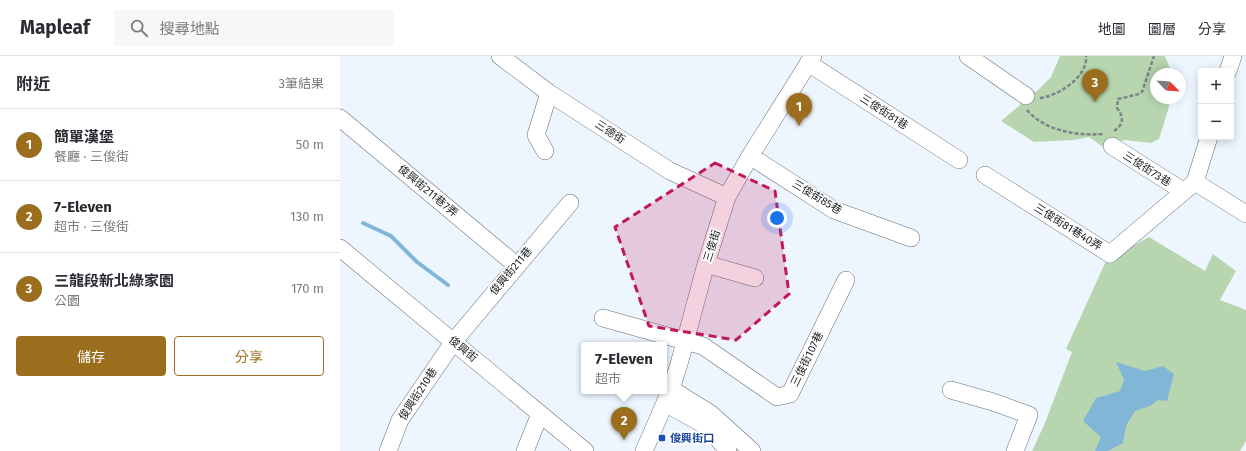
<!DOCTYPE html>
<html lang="zh-TW">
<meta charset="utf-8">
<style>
:root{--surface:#fff;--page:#f7f7f7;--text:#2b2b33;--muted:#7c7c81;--line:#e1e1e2;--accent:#9b6e1e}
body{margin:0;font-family:"Fira Sans","Noto Sans TC",sans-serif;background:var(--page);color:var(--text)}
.controls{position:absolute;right:12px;top:12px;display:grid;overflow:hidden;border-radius:4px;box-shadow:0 2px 10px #0003}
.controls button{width:36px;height:36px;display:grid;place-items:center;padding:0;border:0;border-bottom:1px solid var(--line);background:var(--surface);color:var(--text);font:20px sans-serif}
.compass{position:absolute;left:810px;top:12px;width:36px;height:36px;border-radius:50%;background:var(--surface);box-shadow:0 2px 10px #0003;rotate:115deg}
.you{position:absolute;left:437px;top:162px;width:14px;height:14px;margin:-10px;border:3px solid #fff;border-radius:50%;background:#1a73e8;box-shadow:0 0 0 6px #1a73e833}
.badge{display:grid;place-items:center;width:26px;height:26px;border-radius:50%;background:var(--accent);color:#fff;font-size:13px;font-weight:700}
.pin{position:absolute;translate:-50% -33px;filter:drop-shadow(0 1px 2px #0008)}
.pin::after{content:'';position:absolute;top:21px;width:14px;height:12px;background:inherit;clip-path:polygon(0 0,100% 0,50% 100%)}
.popup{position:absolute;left:241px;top:286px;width:86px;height:52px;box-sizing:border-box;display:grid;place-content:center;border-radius:4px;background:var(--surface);filter:drop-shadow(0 1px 3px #0005);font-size:13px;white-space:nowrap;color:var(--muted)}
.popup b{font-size:15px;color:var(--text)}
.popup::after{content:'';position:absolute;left:50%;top:100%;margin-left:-8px;border:8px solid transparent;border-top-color:var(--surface)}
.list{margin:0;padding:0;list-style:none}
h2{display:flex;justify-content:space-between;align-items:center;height:52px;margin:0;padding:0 16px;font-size:17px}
h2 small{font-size:13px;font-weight:400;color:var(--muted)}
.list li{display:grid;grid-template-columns:26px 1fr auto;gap:12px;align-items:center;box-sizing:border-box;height:72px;padding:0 16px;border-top:1px solid var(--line)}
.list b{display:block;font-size:15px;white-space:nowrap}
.list p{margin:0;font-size:13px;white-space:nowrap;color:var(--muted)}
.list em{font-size:13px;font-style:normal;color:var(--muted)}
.actions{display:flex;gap:8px;padding:12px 16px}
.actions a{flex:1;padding:9px 0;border:1px solid var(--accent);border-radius:4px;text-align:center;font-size:14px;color:var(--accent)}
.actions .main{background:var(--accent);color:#fff}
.icon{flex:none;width:22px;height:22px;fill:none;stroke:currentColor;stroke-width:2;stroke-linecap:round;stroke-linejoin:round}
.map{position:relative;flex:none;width:906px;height:395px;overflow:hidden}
header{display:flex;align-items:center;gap:24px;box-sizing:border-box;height:56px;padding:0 20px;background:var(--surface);border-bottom:1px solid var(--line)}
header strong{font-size:19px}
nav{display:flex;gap:22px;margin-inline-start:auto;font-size:14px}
.search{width:280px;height:36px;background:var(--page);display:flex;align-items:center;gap:10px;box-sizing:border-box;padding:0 14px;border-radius:4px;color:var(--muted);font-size:15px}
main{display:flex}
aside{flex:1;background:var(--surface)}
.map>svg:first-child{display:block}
.green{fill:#b7d6af}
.water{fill:#82b6d6}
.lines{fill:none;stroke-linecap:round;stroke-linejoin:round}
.stream{stroke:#82b6d6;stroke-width:4}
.minor-casing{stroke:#656d74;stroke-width:18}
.path{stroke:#7e848a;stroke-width:2.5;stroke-dasharray:4 2;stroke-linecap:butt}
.minor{stroke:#fff;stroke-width:17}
.marked{fill:#c2185b;fill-opacity:0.2;stroke:#c2185b;stroke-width:3;stroke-dasharray:8 5;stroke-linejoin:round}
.transit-dot{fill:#1a4fb4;stroke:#fff;stroke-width:1.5}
.labels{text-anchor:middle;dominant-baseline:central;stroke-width:3.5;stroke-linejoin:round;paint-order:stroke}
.street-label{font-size:11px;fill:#1a1d20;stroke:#fff}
.transit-label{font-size:11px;font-weight:bold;fill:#164399;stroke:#fff;text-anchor:start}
</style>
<header>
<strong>Mapleaf</strong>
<div class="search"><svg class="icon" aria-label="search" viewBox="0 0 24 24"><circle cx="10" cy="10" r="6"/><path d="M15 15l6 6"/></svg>搜尋地點</div>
<nav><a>地圖</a><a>圖層</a><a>分享</a></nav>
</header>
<main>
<aside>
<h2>附近<small>3筆結果</small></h2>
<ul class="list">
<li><span class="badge">1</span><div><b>簡單漢堡</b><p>餐廳 · 三俊街</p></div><em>50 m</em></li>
<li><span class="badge">2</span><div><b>7-Eleven</b><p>超市 · 三俊街</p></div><em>130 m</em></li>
<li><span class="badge">3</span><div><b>三龍段新北綠家園</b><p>公園</p></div><em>170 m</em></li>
</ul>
<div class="actions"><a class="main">儲存</a><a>分享</a></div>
</aside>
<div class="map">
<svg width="906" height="395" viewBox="0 0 906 395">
<rect width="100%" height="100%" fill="#edf6ff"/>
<path class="green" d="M 720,0 L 825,0 L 832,18 L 816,18 L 816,42 L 828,42 L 829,51 L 819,83 L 811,87 L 784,84 L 766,93 L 749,81 L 734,84 L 694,86 L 661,65 L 680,49 L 689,35 L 696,36 L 711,21 Z
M 809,181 L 865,215 L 873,198 L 896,215 L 880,244 L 906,254 L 906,385 L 900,395 L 692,395 L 705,367 L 732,296 L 726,293 L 766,205 Z"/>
<path class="water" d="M 776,306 L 805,315 L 823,310 L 834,318 L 827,345 L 818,344 L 810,350 L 795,355 L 786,370 L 783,387 L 768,395 L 755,395 L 761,381 L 743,365 L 756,342 L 780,335 L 784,324 Z"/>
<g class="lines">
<path class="stream" d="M 23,167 L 51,180 L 77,206 L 108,229"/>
<defs>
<path id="minor" d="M 160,0 L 209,37 L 330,115 L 387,141
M 628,0 L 686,40
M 468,7 L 619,104
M 888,15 L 893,0
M 0,62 L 176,209
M 772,90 L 843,135
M 205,95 L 196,79 L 209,37
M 410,100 L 494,154 L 571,182
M 645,119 L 770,198 L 855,126 L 869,81
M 855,126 L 906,158
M 0,192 L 245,395
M 366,208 L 415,222
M 263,262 L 363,290 L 437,341 L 450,338 L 506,224
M 331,333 L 371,358 L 412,395
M 611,334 L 653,346 L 689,359 L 675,395
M 325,347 L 368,371 L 388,395
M 48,395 L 60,364 L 114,285 L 230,147
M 185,395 L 200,358
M 304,395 L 331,333 L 339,308 L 366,208 L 387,141 L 410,100 L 473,0"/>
</defs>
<use href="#minor" class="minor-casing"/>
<path class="path" d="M 700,42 C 718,40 748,21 746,0
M 687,54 C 705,75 737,80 763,78
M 774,75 C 784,68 784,61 777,52 L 778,43 L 799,38 L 802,36 L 814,0"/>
<use href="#minor" class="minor"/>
</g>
<path class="marked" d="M 375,107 L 435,135 L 449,238 L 396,284 L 309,270 L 275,171 Z"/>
<rect class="transit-dot" x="318" y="378" width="8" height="8" rx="2"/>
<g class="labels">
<g class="street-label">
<text transform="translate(544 56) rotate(33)">三俊街81巷</text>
<text transform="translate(270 76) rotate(33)">三德街</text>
<text transform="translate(807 113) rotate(33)">三俊街73巷</text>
<text transform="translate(88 135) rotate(40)">俊興街211巷7弄</text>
<text transform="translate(477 141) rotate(31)">三俊街85巷</text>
<text transform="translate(728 171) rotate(32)">三俊街81巷40弄</text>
<text transform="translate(372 190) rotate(-73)">三俊街</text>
<text transform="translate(171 215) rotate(-50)">俊興街211巷</text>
<text transform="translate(123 293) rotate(40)">俊興街</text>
<text transform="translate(467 303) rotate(-64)">三俊街107巷</text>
<text transform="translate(78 338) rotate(-57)">俊興街210巷</text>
</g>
<g class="transit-label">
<text x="330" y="382">俊興街口</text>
</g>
</g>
</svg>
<div class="controls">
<button>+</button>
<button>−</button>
</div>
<svg class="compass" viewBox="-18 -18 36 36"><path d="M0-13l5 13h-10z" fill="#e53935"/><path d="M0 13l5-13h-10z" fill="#7c7c81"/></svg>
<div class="you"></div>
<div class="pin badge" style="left:459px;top:70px">1</div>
<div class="pin badge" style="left:284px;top:384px">2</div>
<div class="popup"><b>7-Eleven</b>超市</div>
<div class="pin badge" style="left:755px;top:46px">3</div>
</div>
</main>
